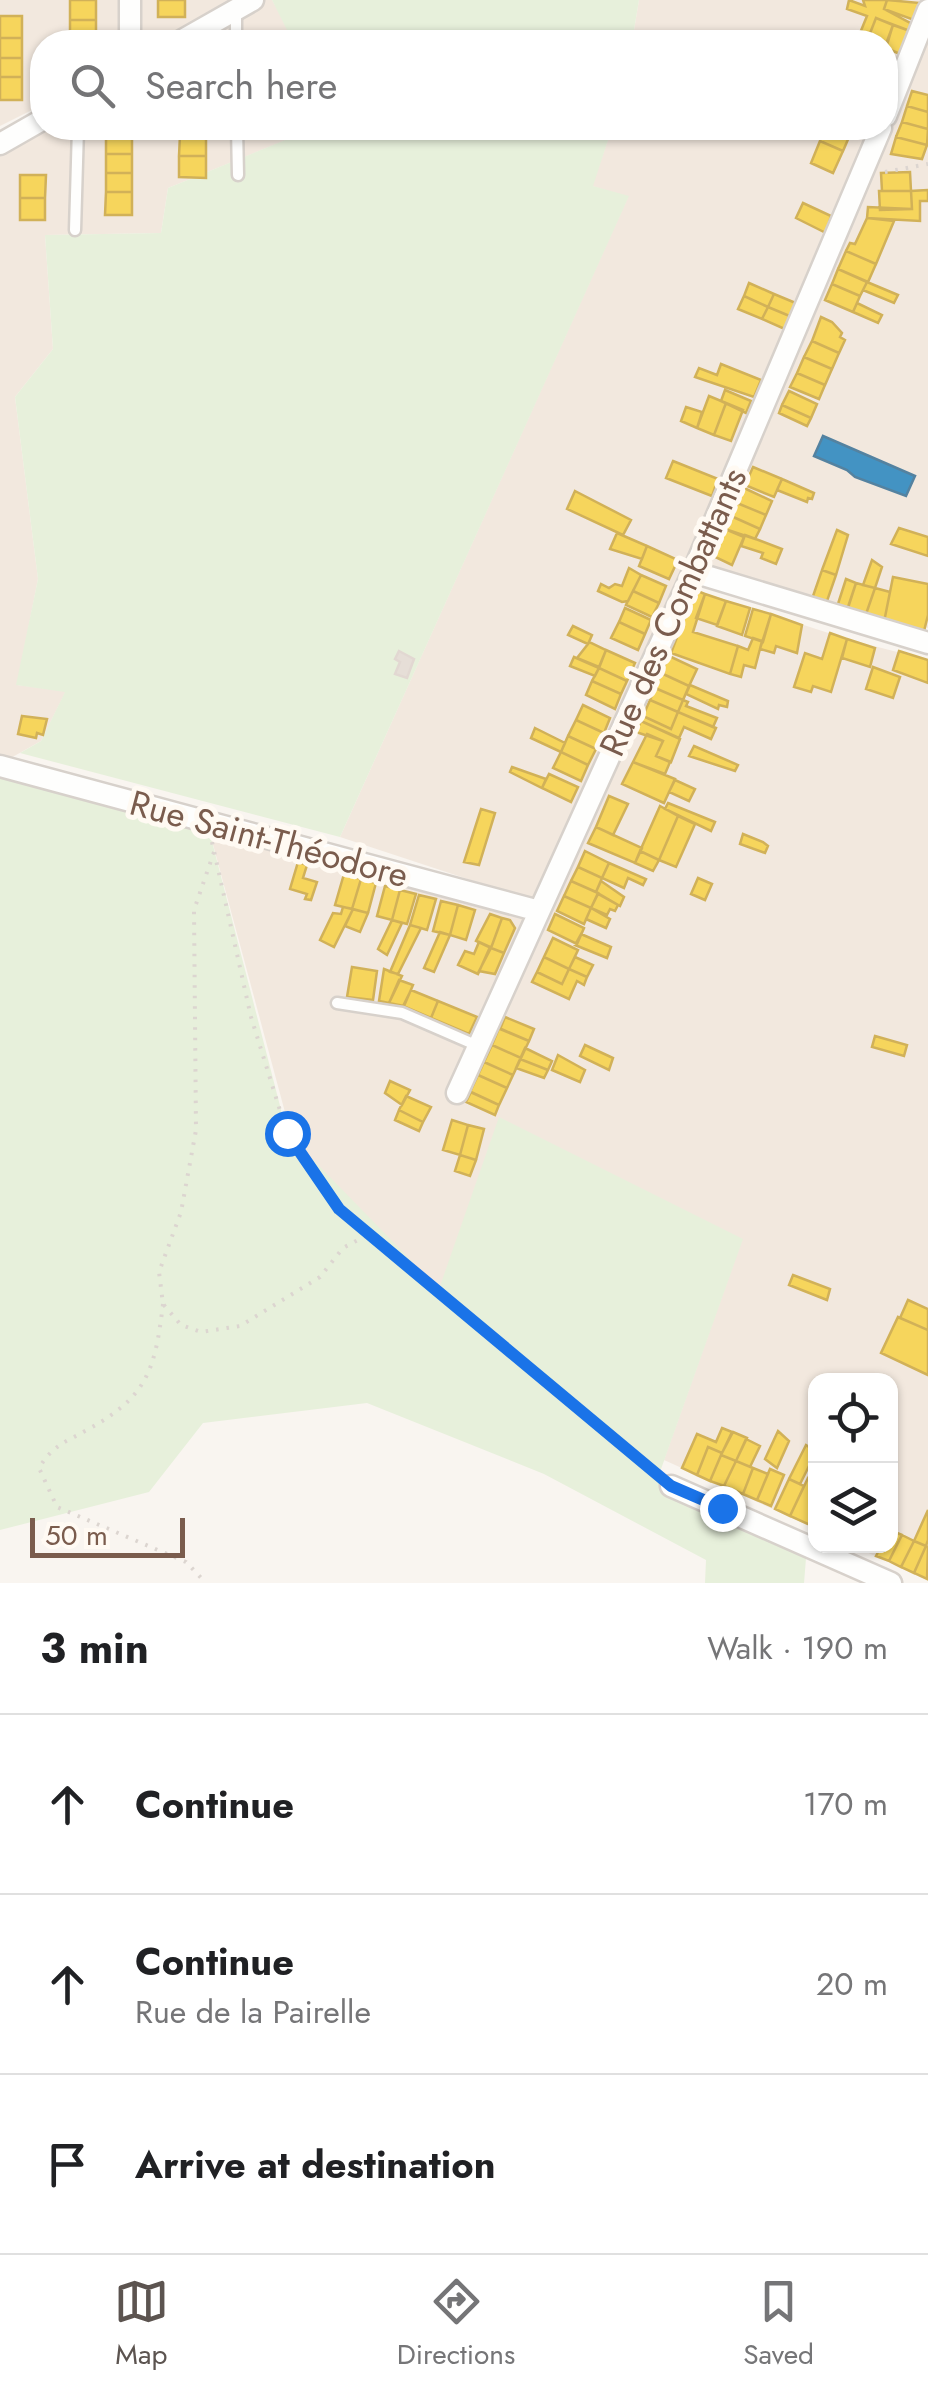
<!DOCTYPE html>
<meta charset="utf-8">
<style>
:root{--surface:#fff;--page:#f2f2f2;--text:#202124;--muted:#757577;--line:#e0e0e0;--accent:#5c5450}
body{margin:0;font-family:Jost,sans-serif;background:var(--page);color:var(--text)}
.controls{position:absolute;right:30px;bottom:30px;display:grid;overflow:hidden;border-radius:20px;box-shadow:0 2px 8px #0004}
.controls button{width:90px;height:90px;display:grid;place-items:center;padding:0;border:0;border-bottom:2px solid var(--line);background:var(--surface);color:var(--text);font:50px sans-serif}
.scale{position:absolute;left:30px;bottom:25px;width:155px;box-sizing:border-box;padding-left:10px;border:5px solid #7a5c4d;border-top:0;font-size:28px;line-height:35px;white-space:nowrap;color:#7a5c4d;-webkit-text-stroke:8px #fffaf3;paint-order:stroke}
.stop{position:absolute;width:30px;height:30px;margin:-22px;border:8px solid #1a73e8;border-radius:50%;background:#fff}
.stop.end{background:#1a73e8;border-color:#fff;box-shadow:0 2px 10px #0008}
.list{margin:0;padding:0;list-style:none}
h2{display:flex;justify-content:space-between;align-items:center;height:130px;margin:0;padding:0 40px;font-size:42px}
h2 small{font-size:32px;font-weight:400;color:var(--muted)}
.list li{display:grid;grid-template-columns:65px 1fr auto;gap:30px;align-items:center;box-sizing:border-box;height:180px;padding:0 40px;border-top:2px solid var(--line)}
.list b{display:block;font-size:38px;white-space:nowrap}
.list p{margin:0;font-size:32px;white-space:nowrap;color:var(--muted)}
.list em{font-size:32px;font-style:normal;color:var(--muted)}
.icon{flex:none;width:55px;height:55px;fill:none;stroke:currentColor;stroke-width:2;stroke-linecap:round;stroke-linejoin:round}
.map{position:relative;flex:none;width:928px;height:1583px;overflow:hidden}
.search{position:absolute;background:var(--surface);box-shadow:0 2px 8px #0004;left:30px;right:30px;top:30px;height:110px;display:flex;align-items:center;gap:25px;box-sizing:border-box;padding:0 35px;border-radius:40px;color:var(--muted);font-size:38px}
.sheet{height:670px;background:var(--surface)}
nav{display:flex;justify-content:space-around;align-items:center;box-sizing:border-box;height:140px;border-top:2px solid var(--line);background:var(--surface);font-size:28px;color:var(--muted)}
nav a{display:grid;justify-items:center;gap:5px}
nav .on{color:var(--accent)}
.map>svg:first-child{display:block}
.residential{fill:#f2e8de}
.green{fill:#e7f0db}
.homes{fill:#f6d55c;stroke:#d1b158;stroke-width:2.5}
.schools{fill:#4393c3;stroke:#5482a0;stroke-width:2.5}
.building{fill:#e6ded7;stroke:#e2d8d2;stroke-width:2.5}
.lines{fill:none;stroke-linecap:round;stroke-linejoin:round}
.service-casing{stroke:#d7d1cb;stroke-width:15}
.minor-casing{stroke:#d7d1cb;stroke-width:25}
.path{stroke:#dcd5d0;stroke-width:4;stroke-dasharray:2.5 8;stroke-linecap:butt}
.service{stroke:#fefefd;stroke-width:10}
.minor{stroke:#fefefd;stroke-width:20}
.route{stroke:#1a73e8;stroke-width:12}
.labels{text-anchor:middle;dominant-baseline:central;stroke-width:10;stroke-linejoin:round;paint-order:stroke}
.street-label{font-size:35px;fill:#7a5c4d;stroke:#fffaf3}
</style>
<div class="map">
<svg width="928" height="1583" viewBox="0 0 928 1583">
<rect width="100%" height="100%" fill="#f9f5f0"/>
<path class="residential" d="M 0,0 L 121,0 L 119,42 L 42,42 L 42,105 L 0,126 Z
M 136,0 L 272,0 L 293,36 L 293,42 L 136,42 Z
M 639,0 L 928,0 L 928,10 L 886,116 L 886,42 L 632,42 Z
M 928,36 L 928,628 L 699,568 Z
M 44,128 L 300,128 L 301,134 L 168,188 L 161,233 L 45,235 L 53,349 L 15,397 L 38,579 L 17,685 L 66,691 L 41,741 L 0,764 L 0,153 Z
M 612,128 L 881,128 L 686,587 L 847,639 L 928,660 L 928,1580 L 853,1546 L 890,1546 L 890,1380 L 816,1380 L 815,1528 L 664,1460 L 742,1240 L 439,1291 L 293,1142 L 207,822 L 525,898 L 340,837 L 628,197 L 592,186 Z"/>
<path class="green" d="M 272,0 L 639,0 L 632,42 L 293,42 Z
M 300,128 L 612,128 L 593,186 L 629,196 L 340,837 L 20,753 L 41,741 L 65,692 L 16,685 L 38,579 L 15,397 L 53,349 L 45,235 L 161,233 L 168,188 L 300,134 Z
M 0,766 L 207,822 L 287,1133 L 439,1289 L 499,1117 L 743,1239 L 660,1472 L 722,1508 L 807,1546 L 804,1583 L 705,1583 L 706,1560 L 544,1474 L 367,1403 L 203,1423 L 149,1492 L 0,1530 Z"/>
<path class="homes" d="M 70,0 L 96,0 L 96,20 L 70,20 Z
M 158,0 L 185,0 L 185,17 L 158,17 Z
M 849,0 L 865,6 L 863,0 L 887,0 L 884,9 L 912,24 L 910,31 L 876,18 L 867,41 L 858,38 L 867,16 L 847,9 Z
M 887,0 L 920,3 L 914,20 L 884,9 Z
M 0,16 L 22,16 L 22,38 L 0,38 Z
M 876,18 L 893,25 L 886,44 L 867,41 Z
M 70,20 L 96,20 L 96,40 L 70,41 Z
M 893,25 L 910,31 L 900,54 L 886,48 Z
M 0,38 L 22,38 L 22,58 L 0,58 Z
M 0,58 L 22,58 L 22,77 L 0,77 Z
M 0,77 L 22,77 L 22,100 L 0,100 Z
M 912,91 L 928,95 L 928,112 L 907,106 Z
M 907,106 L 928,112 L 928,129 L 902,122 Z
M 902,122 L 928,129 L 927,145 L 896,137 Z
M 827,128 L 852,130 L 843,151 L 820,141 Z
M 106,131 L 132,131 L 132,154 L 106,154 Z
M 180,135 L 206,135 L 206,156 L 179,156 Z
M 896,137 L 927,145 L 922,159 L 891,154 Z
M 820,141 L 843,151 L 833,173 L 811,163 Z
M 106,154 L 132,154 L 132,173 L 106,173 Z
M 179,156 L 206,156 L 206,178 L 179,177 Z
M 910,172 L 911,191 L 882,191 L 881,173 Z
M 106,173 L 132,173 L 132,192 L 106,192 Z
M 20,175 L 46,175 L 45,198 L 20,198 Z
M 928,190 L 928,201 L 920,201 L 920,221 L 867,218 L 868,207 L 912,209 L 911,191 Z
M 879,191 L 911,191 L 912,209 L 880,210 Z
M 106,192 L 132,192 L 132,215 L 105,215 Z
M 20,198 L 45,198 L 45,220 L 20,220 Z
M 803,203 L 831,216 L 826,233 L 796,218 Z
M 867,218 L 894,221 L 876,264 L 846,251 L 850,243 L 855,244 Z
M 846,251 L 876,264 L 868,282 L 838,269 Z
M 838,269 L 867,282 L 860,296 L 832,284 Z
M 867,282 L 898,295 L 894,303 L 863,290 Z
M 749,283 L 774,294 L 768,307 L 744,296 Z
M 832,284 L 860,296 L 853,312 L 825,300 Z
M 774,294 L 798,304 L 792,317 L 768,307 Z
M 744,296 L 768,307 L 762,319 L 738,309 Z
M 857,303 L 882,315 L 878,323 L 853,312 Z
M 768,307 L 792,317 L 787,330 L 762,319 Z
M 821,317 L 832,322 L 842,333 L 840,337 L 845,340 L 839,353 L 812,341 Z
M 812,341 L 839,353 L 832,369 L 804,357 Z
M 804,357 L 832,369 L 825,385 L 797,373 Z
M 721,364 L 761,380 L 754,397 L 695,377 L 699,368 L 717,375 Z
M 797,373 L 825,385 L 819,399 L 790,387 Z
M 725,390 L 751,401 L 746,413 L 721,401 Z
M 789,391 L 817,404 L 811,418 L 782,405 Z
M 709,396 L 726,403 L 714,435 L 697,428 Z
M 726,403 L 743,410 L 731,441 L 714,435 Z
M 782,405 L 811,418 L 807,426 L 779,413 Z
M 686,407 L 702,412 L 697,428 L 681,421 Z
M 673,461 L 718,479 L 712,496 L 666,478 Z
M 753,467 L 782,479 L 774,497 L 745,485 Z
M 782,479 L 814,493 L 812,499 L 808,498 L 807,502 L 777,490 Z
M 744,488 L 772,501 L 766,515 L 737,503 Z
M 575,491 L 631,520 L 623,535 L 567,509 Z
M 737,503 L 766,515 L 760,529 L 731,516 Z
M 731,516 L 760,529 L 755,539 L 725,529 Z
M 899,528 L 928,537 L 928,556 L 891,544 Z
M 725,529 L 744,537 L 732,565 L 713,556 Z
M 837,530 L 848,535 L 836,575 L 822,570 Z
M 617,533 L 647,546 L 642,559 L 610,549 Z
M 745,535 L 782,549 L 776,564 L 761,558 L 763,553 L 741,546 Z
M 647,546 L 678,560 L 669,579 L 639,566 Z
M 872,560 L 882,567 L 875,588 L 863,585 Z
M 629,568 L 641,575 L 628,601 L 622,602 L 598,591 L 601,584 L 609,588 L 615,584 L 622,586 Z
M 822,570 L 836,575 L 826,604 L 812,599 Z
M 641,575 L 666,586 L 659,603 L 633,591 Z
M 893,577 L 928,584 L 928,615 L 924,631 L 884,622 Z
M 846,579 L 856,583 L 847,610 L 837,607 Z
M 856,583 L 875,588 L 865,617 L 847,611 Z
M 875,588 L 890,592 L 884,622 L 865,617 Z
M 695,590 L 705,594 L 693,632 L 738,646 L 730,674 L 671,653 Z
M 633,591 L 659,603 L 652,617 L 626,605 Z
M 705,594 L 726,601 L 717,625 L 696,618 Z
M 726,601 L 750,608 L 742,635 L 717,626 Z
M 625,608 L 651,620 L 645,634 L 619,622 Z
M 753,609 L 771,614 L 763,642 L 745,636 Z
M 771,614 L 802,625 L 797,653 L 776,646 L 774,653 L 760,649 Z
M 619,622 L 645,634 L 638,650 L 611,638 Z
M 573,626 L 592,635 L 589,642 L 606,650 L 599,667 L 577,658 L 588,644 L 568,635 Z
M 830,633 L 847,639 L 831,692 L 813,686 L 811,692 L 794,687 L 805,653 L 822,659 Z
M 753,638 L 762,641 L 755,668 L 744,665 L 741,677 L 730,674 L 738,646 L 748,650 Z
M 847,639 L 875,648 L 870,667 L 842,658 Z
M 606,650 L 635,663 L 627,681 L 599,668 Z
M 899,651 L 928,660 L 928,683 L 893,670 Z
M 669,656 L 697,669 L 689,686 L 661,673 Z
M 574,657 L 599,668 L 595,676 L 570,666 Z
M 873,667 L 900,677 L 893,698 L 866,689 Z
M 599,668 L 627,681 L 621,694 L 592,681 Z
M 661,673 L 689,686 L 683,700 L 655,688 Z
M 592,681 L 621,694 L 615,709 L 586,695 Z
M 690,685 L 728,701 L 727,707 L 719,705 L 718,709 L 686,694 Z
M 655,688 L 683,700 L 678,712 L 650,700 Z
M 650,700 L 678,712 L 671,729 L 643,716 Z
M 683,700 L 688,702 L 686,706 L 717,718 L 713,727 L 678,712 Z
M 583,705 L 610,718 L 604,733 L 576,720 Z
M 678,712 L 716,728 L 711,739 L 684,727 L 679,738 L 641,721 L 643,716 L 671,729 Z
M 22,716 L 47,719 L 43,735 L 37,733 L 36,738 L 18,734 Z
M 576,720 L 604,733 L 596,749 L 568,736 Z
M 641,721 L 680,739 L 671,762 L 656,756 L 663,741 L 636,732 Z
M 535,728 L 565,743 L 561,752 L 531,738 Z
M 647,734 L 663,741 L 656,756 L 670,762 L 665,774 L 633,762 Z
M 568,736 L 596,749 L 588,765 L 561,752 Z
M 694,746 L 738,765 L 735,771 L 689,756 Z
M 561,752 L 588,765 L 581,781 L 553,768 Z
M 633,762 L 675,779 L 664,803 L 622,784 Z
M 512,767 L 546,779 L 542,788 L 510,772 Z
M 549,774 L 578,787 L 571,802 L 542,788 Z
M 675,780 L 695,789 L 689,801 L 669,792 Z
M 609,796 L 628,804 L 613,835 L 596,827 Z
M 668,803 L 715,822 L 711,831 L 665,809 Z
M 660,806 L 678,816 L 659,860 L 640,851 Z
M 481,809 L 495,813 L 479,865 L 464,862 Z
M 678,816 L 695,824 L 676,867 L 659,860 Z
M 596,827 L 642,848 L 635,863 L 588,843 Z
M 743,834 L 763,842 L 768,846 L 765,853 L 740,844 Z
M 585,851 L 609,863 L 602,878 L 578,867 Z
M 640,851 L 659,860 L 653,871 L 635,863 Z
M 298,862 L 307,865 L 303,878 L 317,882 L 311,900 L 305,899 L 307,894 L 290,889 Z
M 609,863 L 646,879 L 643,885 L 628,878 L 624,888 L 602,878 Z
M 578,867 L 602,878 L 596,892 L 571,881 Z
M 344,874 L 361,879 L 352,909 L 335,905 Z
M 698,878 L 712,884 L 705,900 L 691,894 Z
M 361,879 L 376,883 L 368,913 L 352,909 Z
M 571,881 L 598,893 L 591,908 L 564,896 Z
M 601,881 L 624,897 L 620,906 L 596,892 Z
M 385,886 L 400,890 L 392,920 L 377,916 Z
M 400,890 L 416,894 L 407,924 L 392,920 Z
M 598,894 L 618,905 L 615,911 L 610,909 L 607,915 L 591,908 Z
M 419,895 L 436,899 L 427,930 L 410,925 Z
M 564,896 L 591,908 L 584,924 L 557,911 Z
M 441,901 L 458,905 L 450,935 L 433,931 Z
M 458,905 L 475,910 L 466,940 L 450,935 Z
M 343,907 L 353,909 L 334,947 L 320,940 L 333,913 L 341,914 Z
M 591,908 L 610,919 L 606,928 L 586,919 Z
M 353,909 L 368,913 L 360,932 L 345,926 Z
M 490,914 L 502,918 L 491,948 L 476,941 Z
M 555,914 L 584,928 L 577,944 L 548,930 Z
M 502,918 L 510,920 L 515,928 L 504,953 L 491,948 Z
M 392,920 L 402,923 L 387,955 L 378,949 Z
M 410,925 L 421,928 L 398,974 L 390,972 Z
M 440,932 L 450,935 L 434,972 L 424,968 Z
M 581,934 L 611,947 L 607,958 L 575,945 Z
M 553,938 L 578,950 L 569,969 L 544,957 Z
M 479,942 L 490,947 L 478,974 L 458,965 L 465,951 L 474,954 Z
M 491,948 L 504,953 L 495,974 L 479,971 Z
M 544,957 L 569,969 L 562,984 L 537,972 Z
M 575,957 L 593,965 L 587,977 L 569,969 Z
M 352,967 L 377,971 L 373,1000 L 347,997 Z
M 384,969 L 402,976 L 389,1003 L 379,1001 Z
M 569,969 L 587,977 L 584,985 L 577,981 L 569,999 L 532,982 L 537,972 L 562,984 Z
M 399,980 L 413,985 L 404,1006 L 389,1003 Z
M 411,990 L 438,1001 L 431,1018 L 403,1006 Z
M 438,1001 L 477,1017 L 469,1034 L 431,1018 Z
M 505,1017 L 534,1029 L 529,1041 L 500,1029 Z
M 499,1028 L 529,1041 L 521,1058 L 492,1045 Z
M 875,1036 L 907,1045 L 904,1056 L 872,1047 Z
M 492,1045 L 521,1058 L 513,1075 L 484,1062 Z
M 585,1045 L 613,1058 L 609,1070 L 580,1056 Z
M 525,1048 L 552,1061 L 548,1070 L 520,1059 Z
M 558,1055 L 585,1070 L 580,1082 L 552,1070 Z
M 520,1059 L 548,1070 L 544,1078 L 516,1068 Z
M 484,1062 L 513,1075 L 507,1088 L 478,1075 Z
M 478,1075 L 507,1088 L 499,1105 L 470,1092 Z
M 390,1081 L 410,1090 L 402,1105 L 385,1093 Z
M 471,1092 L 499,1105 L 495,1115 L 466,1102 Z
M 406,1096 L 431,1107 L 423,1122 L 399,1110 Z
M 399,1110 L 423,1122 L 419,1131 L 395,1120 Z
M 452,1120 L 468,1125 L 460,1155 L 443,1150 Z
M 468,1125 L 484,1129 L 476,1160 L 460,1155 Z
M 460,1155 L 476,1160 L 470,1176 L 455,1171 Z
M 793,1275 L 830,1289 L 827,1300 L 789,1285 Z
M 908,1300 L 928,1309 L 928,1330 L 900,1318 Z
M 898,1317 L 928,1330 L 928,1375 L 881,1353 Z
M 722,1428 L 732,1432 L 722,1453 L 708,1447 L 697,1475 L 682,1468 L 697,1434 L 716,1442 Z
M 778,1431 L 789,1441 L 777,1468 L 765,1459 Z
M 733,1432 L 747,1438 L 736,1461 L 721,1455 Z
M 746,1439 L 760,1446 L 750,1467 L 736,1461 Z
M 806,1445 L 816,1452 L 800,1484 L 789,1479 Z
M 708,1447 L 722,1453 L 710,1481 L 697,1475 Z
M 721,1455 L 736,1461 L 724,1486 L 710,1481 Z
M 736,1461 L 753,1468 L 743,1494 L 724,1486 Z
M 753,1468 L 768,1474 L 757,1500 L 743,1494 Z
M 770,1469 L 784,1475 L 771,1506 L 757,1500 Z
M 808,1478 L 816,1482 L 816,1515 L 810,1525 L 790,1516 Z
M 789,1479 L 804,1486 L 790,1516 L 775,1509 Z
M 928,1510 L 928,1540 L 926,1546 L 914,1541 Z
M 890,1530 L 902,1535 L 889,1561 L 876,1556 L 881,1546 L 890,1546 Z
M 902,1535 L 914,1541 L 901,1567 L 889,1561 Z
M 914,1541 L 926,1546 L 914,1573 L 901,1567 Z
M 926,1546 L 928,1547 L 927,1579 L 914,1573 Z"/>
<path class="schools" d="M 823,436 L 915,476 L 906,496 L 855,477 L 847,470 L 814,456 Z"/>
<path class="building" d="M 399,651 L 414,659 L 407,678 L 395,674 L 400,662 L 395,659 Z"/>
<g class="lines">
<defs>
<path id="service" d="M 236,10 L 236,42
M 237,128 L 238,175
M 75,230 L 78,128
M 337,1003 L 402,1013 L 478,1046"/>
<path id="minor" d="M 130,0 L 130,42
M 179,42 L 253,0
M 886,116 L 928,10
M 0,144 L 42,120
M 693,572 L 928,643
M 0,766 L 539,911
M 457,1093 L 693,572 L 881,128
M 671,1486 L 891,1583"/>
</defs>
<use href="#service" class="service-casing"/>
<use href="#minor" class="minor-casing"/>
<path class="path" d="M 885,172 L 928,164
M 212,842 L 251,1017 L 287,1133 L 339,1209 L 656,1473
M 214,852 L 194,910 L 196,1130 L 181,1212 L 159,1272 L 163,1304 L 181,1325 L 201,1332 L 240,1326 L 320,1277 L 343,1248 L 369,1234
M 163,1304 C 155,1371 147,1397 87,1430 C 64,1443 53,1445 39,1468 L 57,1507 L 186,1562 L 206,1583"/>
<use href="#service" class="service"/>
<use href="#minor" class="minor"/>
</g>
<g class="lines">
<path class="route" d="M 287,1133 L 339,1209 L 671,1486 L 722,1508"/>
</g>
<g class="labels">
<g class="street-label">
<text transform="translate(673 612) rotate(-66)">Rue des Combattants</text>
<text transform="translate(269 839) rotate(15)">Rue Saint-Théodore</text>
</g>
</g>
</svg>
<div class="controls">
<button><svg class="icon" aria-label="locate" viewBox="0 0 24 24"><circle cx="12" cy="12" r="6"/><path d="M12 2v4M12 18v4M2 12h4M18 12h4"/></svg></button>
<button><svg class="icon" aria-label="layers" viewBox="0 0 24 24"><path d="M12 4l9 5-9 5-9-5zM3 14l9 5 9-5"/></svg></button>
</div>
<div class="scale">50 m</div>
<div class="stop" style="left:287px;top:1133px"></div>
<div class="stop end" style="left:722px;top:1508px"></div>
<div class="search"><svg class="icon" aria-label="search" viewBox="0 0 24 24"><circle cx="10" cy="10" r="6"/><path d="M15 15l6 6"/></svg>Search here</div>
</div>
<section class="sheet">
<h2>3 min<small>Walk · 190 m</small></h2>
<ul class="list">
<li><svg class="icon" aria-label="ahead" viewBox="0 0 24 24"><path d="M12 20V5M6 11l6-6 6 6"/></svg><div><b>Continue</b></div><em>170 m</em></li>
<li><svg class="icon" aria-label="ahead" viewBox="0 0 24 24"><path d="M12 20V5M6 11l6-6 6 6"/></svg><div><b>Continue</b><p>Rue de la Pairelle</p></div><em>20 m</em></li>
<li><svg class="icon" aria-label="arrive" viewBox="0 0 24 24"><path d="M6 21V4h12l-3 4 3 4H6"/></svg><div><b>Arrive at destination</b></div></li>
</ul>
</section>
<nav>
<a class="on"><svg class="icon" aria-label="map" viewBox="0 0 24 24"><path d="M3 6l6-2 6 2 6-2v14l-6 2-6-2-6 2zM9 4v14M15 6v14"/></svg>Map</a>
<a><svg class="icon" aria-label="directions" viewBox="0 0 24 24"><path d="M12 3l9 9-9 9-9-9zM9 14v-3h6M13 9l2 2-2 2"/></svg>Directions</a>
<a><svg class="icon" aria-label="saved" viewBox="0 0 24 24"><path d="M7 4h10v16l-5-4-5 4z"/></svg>Saved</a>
</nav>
